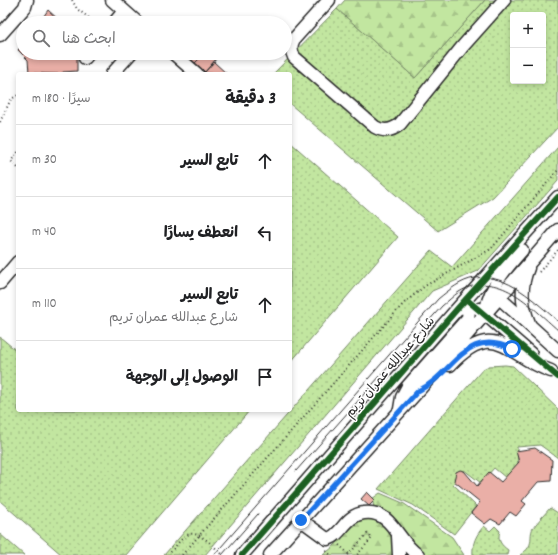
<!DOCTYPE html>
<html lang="ar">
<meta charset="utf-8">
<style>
:root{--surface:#fff;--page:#f6f6f6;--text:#202124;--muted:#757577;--line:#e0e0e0}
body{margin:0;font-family:Dekko,"Playpen Sans Arabic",sans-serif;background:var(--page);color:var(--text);direction:rtl}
.controls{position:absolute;right:12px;top:12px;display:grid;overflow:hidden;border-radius:4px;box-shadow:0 2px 6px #0003}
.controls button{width:36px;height:36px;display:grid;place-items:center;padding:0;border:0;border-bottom:1px solid var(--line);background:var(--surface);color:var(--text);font:20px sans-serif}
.stop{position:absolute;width:12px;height:12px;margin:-9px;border:3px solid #1a73e8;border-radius:50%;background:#fff}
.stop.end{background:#1a73e8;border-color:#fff;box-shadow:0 1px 4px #0008}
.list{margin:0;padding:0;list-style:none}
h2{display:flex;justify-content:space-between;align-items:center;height:52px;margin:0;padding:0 16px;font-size:17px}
h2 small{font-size:13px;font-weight:400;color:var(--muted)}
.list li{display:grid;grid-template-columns:26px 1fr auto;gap:12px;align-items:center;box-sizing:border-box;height:72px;padding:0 16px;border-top:1px solid var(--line)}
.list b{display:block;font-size:15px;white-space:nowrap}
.list p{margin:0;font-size:13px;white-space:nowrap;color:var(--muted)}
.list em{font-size:13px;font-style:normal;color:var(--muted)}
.icon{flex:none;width:22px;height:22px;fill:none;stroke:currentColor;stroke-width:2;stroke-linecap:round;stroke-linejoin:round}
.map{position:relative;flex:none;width:558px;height:555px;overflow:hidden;direction:ltr}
.search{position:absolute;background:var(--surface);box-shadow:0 2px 6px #0003;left:16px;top:16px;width:276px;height:44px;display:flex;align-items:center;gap:10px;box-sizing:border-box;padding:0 14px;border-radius:22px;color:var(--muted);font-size:15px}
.panel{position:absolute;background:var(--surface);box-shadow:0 2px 6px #0003;left:16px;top:72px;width:276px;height:340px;border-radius:4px;direction:rtl}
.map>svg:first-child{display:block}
.grass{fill:url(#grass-dots);stroke:#768866;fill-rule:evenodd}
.forest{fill:url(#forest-firs);stroke:#768866}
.building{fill:#eaafa7;stroke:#2b2b2b}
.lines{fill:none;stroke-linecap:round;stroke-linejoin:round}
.minor-casing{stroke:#2b2b2b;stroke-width:15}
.path{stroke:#2b2b2b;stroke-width:2;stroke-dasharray:1 3;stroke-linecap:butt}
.minor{stroke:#fff;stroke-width:12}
.tram{stroke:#2b2b2b;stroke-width:1}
.cycleway-casing{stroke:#fff;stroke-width:8}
.cycleway{stroke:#1b5e20;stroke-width:6}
.route{stroke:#1a73e8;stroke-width:5}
.labels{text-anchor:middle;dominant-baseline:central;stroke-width:3;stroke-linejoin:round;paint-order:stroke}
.street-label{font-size:13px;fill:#2b2b2b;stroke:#fff}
</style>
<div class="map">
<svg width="558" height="555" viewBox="0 0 558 555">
<defs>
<pattern id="grass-dots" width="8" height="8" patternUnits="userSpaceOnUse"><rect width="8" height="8" fill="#c2e6a0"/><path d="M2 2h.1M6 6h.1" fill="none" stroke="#a7c58a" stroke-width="1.8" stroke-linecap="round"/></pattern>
<pattern id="forest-firs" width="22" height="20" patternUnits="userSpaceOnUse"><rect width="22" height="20" fill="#c2e6a0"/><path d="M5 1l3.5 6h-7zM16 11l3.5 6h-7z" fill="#a7c58a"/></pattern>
</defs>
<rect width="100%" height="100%" fill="#fff"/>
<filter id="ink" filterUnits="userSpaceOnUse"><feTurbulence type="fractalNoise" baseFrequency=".025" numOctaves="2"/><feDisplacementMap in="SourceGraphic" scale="8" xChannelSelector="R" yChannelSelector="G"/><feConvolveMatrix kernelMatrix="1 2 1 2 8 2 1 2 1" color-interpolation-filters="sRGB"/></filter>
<g filter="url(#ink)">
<path class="grass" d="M 485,0 L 558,0 L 558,127 L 493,197 L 438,231 L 290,104 L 290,74 L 273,74 L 337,9 L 415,78 ZM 513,15 L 543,15 L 543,81 L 513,81 Z
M 290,142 L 398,237 L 290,363 Z
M 558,147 L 558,181 L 478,271 L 432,291 L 205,555 L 164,555 L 431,251 L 452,267 Z
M 0,337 L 18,352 L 18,410 L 250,410 L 126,555 L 62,555 L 0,501 Z
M 505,365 L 513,366 L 558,409 L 558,458 L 540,445 L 517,447 L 518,465 L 506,478 L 494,468 L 481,483 L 464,470 L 453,484 L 476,506 L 454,534 L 413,505 L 378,489 L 483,369 L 489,366 Z
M 550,508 L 558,513 L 558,554 L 520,555 C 536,545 528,537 533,528 C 538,521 544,515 550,508 Z
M 484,526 L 490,531 L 495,526 L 500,531 C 497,540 501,545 508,550 L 507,555 L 473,555 C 472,543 476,535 484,526 Z
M 0,534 L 24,555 L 0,555 Z"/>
<path class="forest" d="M 345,0 L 485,0 L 415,78 L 337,9 Z
M 380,493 L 403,503 L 452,537 L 464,555 L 323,555 C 343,541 354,521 374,507 L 372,499 Z"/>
<path class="building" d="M 48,10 L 61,22 L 75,23 L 39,23 Z
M 23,44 L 23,53 L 80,53 L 77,57 L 77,71 L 63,72 L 61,74 L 29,73 L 28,60 L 18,50 Z
M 94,53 L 107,53 L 102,59 Z
M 192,53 L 205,53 L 195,63 L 188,57 Z
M 205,53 L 210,53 L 216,59 L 205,72 L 195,63 Z
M 214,62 L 227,74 L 204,73 Z
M 535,448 L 552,460 L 551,481 L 538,482 L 522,501 L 526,504 L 516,516 L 510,512 L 500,524 L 491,519 L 485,524 L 471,513 L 480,502 L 454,481 L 456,472 L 460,470 L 464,471 L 477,486 L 489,472 L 501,482 L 519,462 L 516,451 Z
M 367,492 L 375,500 L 369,506 L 361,499 Z"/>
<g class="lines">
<defs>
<path id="minor" d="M 112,0 L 138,23
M 329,0 L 294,39 C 290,46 291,51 294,57 L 375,127 C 384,132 392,131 400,124 L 463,46 L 504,0
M 114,23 L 124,11
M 0,35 L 25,7 L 27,0
M 173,53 L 197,74
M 85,58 L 89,53
M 112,74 L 131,53
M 528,268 C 520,287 521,304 529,323
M 0,283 L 18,262
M 494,293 L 558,351
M 479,309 L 531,354
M 486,309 C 491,285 506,268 522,250
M 450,365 C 496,317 506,356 551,371
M 400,409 L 402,397 L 408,386 L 468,318 L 469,310 L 466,307 L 458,308
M 301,520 L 327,539 C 341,537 345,515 364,513 C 392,509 398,543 418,555
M 398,536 L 399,555
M 242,555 L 458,308 L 558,197
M 270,555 L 418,391 L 558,230"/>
</defs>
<use href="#minor" class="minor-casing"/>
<path class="path" d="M 72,0 L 77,9 L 88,17 L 92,23
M 0,122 L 11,99 L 18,95
M 18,152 L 11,161 L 18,168
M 539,272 L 558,250
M 339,545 L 350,555
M 326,551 L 331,555
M 168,555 C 174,549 179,540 186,536 C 197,527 215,548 223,555
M 182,555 L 403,304 L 425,286 L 491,249 L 558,170
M 348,555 L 367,534 L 372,538 L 357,555"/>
<use href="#minor" class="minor"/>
<path class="tram" d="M 296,471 L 442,306 C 447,302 453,296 459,292 C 498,268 530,306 558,330
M 214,555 L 438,299 C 449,290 461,280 475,278 C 508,273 535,302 558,321
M 222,555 L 258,514"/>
<defs>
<path id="cycleway" d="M 466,299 L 558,377
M 242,555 L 458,308 L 558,197"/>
</defs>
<use href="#cycleway" class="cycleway-casing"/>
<use href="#cycleway" class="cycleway"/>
</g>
</g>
<g class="lines" filter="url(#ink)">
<path class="route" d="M 301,520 L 418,391 C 454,374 465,326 512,349"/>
</g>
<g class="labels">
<g class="street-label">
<text transform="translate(391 368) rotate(-49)">شارع عبدالله عمران تريم</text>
</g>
</g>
</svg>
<div class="controls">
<button>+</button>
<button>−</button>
</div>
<div class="stop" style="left:512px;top:349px"></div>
<div class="stop end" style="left:301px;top:520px"></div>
<div class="search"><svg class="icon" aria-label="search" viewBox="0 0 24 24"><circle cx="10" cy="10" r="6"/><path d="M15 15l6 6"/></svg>ابحث هنا</div>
<section class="panel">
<h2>3 دقيقة<small>سيرًا · 180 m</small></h2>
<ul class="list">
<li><svg class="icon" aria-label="ahead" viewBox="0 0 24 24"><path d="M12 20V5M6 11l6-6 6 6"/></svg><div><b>تابع السير</b></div><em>30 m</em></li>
<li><svg class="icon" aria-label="left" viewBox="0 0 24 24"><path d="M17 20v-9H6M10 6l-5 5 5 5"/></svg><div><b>انعطف يسارًا</b></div><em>40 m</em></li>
<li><svg class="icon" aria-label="ahead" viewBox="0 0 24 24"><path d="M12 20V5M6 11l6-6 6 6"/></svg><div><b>تابع السير</b><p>شارع عبدالله عمران تريم</p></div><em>110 m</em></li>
<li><svg class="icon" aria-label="arrive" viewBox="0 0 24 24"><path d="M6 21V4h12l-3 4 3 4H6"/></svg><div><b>الوصول إلى الوجهة</b></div></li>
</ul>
</section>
</div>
